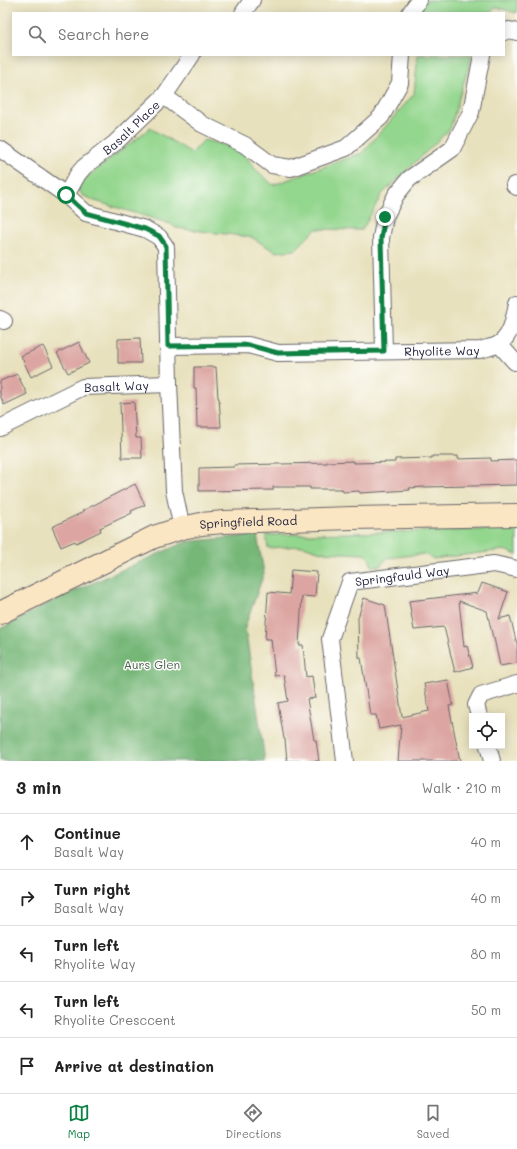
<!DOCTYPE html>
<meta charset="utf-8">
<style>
:root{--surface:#fff;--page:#f6f6f6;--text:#222;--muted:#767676;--line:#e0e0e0;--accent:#0b8043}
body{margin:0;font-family:Mali,sans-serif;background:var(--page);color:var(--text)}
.controls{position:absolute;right:12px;bottom:12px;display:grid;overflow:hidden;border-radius:0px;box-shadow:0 2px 10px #0003}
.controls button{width:36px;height:36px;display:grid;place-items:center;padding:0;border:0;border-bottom:1px solid var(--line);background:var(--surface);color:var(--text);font:20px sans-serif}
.stop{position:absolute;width:12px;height:12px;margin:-9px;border:3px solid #0b8043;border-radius:50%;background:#fff}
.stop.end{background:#0b8043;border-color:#fff;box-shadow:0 1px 4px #0008}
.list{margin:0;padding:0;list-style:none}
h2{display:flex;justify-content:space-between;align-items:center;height:52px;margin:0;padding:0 16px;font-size:17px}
h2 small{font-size:13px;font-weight:400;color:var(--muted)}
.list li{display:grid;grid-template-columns:26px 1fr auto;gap:12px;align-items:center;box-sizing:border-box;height:56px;padding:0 16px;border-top:1px solid var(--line)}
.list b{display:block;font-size:15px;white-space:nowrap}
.list p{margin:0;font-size:13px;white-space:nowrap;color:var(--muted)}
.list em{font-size:13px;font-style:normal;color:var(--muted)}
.icon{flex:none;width:22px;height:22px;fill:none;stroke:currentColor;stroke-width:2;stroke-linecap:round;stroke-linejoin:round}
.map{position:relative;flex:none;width:517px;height:761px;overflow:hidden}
.search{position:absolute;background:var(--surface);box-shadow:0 2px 10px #0003;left:12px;right:12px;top:12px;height:44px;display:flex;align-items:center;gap:10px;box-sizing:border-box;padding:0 14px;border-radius:0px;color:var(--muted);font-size:15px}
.sheet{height:332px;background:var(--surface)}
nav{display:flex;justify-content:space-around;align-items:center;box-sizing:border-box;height:56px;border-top:1px solid var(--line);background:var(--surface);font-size:11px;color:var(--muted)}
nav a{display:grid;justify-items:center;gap:2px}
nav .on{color:var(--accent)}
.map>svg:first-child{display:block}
.green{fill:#93d68d;stroke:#5a7c64}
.forest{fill:#76b778;stroke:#4c6c5a}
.building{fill:#dca5a2}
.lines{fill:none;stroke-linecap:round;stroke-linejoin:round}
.street-casing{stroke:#676568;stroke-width:18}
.secondary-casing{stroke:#676568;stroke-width:24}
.street{stroke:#fff;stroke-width:16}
.secondary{stroke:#fbe6c4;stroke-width:22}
.route{stroke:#0b8043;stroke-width:5}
.labels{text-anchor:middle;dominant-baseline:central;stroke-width:3;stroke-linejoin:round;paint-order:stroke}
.street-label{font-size:12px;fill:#22223b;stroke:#fdfcf7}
.park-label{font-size:12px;fill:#4a6158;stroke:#fdfcf7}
</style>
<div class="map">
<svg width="517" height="761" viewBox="0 0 517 761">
<rect width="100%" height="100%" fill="#fdfcf7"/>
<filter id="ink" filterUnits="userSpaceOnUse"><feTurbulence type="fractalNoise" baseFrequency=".025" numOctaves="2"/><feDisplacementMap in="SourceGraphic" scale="8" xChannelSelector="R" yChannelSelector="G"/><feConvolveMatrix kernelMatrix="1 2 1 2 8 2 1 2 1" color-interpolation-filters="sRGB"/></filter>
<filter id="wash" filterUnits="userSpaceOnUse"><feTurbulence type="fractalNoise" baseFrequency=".012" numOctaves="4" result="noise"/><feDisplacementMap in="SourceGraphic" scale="16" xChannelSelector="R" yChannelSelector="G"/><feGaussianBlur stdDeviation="0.9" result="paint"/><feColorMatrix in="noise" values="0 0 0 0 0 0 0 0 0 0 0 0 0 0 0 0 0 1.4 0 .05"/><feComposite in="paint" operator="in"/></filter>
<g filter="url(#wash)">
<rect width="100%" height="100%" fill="#e8e1bd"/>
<path class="green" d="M 427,0 L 517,0 L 517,13 L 495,7 L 491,13 L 421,13 L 422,6 Z
M 418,55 L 472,55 L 450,129 L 382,194 L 362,230 L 316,229 L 295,250 L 276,252 L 251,237 L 176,228 L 171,224 L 95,201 L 82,195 L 77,185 L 150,128 L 192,153 L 204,140 L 242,149 L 253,167 L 273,185 L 362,153 L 414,94 Z
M 517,529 L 517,555 L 504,550 L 433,559 L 424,554 L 387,558 L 380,566 L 372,566 L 369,558 L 364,554 L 321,552 L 303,546 L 268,548 L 266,535 Z"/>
<path class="forest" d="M 257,535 L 264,573 L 245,627 L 265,761 L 0,761 L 0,629 L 61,597 L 185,542 Z"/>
<g id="blocks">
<path class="building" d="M 140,338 L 141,363 L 118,363 L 118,339 Z
M 79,342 L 89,363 L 68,373 L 57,353 Z
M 43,346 L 53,366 L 31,377 L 21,356 Z
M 194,367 L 216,367 L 218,398 L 219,398 L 221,427 L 197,427 L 196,388 L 194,388 Z
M 17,374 L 27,394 L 4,405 L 0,395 L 0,381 Z
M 134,402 L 136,438 L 141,438 L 142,458 L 122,458 L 120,403 Z
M 432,456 L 458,456 L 458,459 L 491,458 L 491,461 L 517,460 L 517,485 L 425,487 L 409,488 L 410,490 L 360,493 L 359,491 L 343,492 L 342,489 L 310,489 L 310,487 L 273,487 L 273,490 L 199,491 L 199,468 L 234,467 L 234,465 L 327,463 L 327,462 L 354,461 L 354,463 L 395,462 L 395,459 L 432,458 Z
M 135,484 L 145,505 L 131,511 L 132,513 L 100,528 L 101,531 L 76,543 L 75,541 L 61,547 L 52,527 L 83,512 L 82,511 Z
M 291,570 L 317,572 L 315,597 L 302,596 L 299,645 L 303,645 L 306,677 L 312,676 L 315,698 L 307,699 L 314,740 L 316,740 L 319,761 L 287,761 L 285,739 L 284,739 L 278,703 L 288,701 L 284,675 L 275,676 L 271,639 L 265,639 L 268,592 L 289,594 Z
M 482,583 L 508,592 L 499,619 L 510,616 L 517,644 L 517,663 L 500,666 L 494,638 L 493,638 L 487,611 L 459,601 L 464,647 L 467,646 L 473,667 L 455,672 L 444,627 L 414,630 L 409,601 L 478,593 Z
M 364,598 L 385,605 L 402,717 L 429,711 L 424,684 L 448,680 L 453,705 L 449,706 L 460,761 L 398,761 L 401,725 L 379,729 L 376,715 L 370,715 L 361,658 L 359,658 L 358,618 Z"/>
</g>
</g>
<g filter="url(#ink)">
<use href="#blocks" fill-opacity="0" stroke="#676568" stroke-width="1"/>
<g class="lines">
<defs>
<g id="street">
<path d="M 243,13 L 252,0"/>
<path d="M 410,13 L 419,0"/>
<path d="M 504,32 L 509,30 L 517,32"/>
<path d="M 164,96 L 202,124 L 245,145 L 272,165 L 291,168 L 346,148 L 381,117 L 400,83 L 402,55"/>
<path d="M 0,149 L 66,195 L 86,213 L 145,229 L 159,237 L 166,247 L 169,384 L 174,491 L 182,528"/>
<path d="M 514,185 L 517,187"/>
<path id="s1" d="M 66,195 L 78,174 L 84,167 L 115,143 L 164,96 L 192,55"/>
<path d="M 0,319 L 4,321"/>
<path d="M 499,344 L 515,362"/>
<path id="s2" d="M 168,346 L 248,345 L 278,353 L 480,350 C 486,348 494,347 499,344 C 512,335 514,318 517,303"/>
<path d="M 384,351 L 381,238 L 385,217 L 396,195 L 409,179 L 452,149 L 471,112 L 482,55"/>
<path id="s3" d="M 0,428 L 83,387 L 169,384"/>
<path d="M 479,716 L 476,705 L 481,695 L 517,684"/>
<path d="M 488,746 L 492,761"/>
<path id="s4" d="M 345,761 L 330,639 L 350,582 L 494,564 L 517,569"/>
</g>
<g id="secondary">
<path id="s5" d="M 0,613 L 154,537 L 182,528 L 201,524 L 224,522 L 352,518 L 517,515"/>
</g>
</defs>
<use href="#street" class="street-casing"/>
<use href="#secondary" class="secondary-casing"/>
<use href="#street" class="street"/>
<use href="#secondary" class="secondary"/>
</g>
</g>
<g class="lines" filter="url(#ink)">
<path class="route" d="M 66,195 L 86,213 L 145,229 L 159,236 L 166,246 L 168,346 L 248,345 L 278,353 L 384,351 L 381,238 L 385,217"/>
</g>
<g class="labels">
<g class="street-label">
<text stroke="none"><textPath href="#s1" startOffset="95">Basalt Place</textPath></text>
<text stroke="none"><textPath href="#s2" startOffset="275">Rhyolite Way</textPath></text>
<text stroke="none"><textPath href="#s3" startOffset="126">Basalt Way</textPath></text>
<text stroke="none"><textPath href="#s5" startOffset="268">Springfield Road</textPath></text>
<text stroke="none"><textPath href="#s4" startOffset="236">Springfauld Way</textPath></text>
</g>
<g class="park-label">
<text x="152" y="664">Aurs Glen</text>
</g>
</g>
</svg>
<div class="controls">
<button><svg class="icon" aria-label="locate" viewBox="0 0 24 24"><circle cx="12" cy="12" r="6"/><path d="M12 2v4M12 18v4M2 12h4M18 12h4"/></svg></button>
</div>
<div class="stop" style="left:66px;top:195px"></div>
<div class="stop end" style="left:385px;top:217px"></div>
<div class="search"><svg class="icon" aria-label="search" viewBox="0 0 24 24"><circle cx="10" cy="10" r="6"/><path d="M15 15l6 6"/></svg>Search here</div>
</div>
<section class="sheet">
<h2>3 min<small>Walk · 210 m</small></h2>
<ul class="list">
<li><svg class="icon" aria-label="ahead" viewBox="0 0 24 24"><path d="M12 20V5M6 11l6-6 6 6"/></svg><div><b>Continue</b><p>Basalt Way</p></div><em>40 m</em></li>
<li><svg class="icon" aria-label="right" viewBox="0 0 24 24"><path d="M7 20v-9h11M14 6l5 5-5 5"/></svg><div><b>Turn right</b><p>Basalt Way</p></div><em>40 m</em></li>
<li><svg class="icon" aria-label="left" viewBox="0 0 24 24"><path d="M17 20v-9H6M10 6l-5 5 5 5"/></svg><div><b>Turn left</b><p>Rhyolite Way</p></div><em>80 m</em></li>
<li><svg class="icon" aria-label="left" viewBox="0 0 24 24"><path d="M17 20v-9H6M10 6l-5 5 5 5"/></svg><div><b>Turn left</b><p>Rhyolite Cresccent</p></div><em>50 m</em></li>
<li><svg class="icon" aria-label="arrive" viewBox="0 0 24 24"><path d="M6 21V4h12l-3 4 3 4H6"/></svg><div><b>Arrive at destination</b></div></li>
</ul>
</section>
<nav>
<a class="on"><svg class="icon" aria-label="map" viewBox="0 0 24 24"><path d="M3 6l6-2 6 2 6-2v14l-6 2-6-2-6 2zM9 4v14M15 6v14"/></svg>Map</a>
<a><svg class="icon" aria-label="directions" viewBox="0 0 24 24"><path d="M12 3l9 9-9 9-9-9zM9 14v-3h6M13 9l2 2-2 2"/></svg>Directions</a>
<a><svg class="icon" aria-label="saved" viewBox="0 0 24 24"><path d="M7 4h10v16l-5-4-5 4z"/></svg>Saved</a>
</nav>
